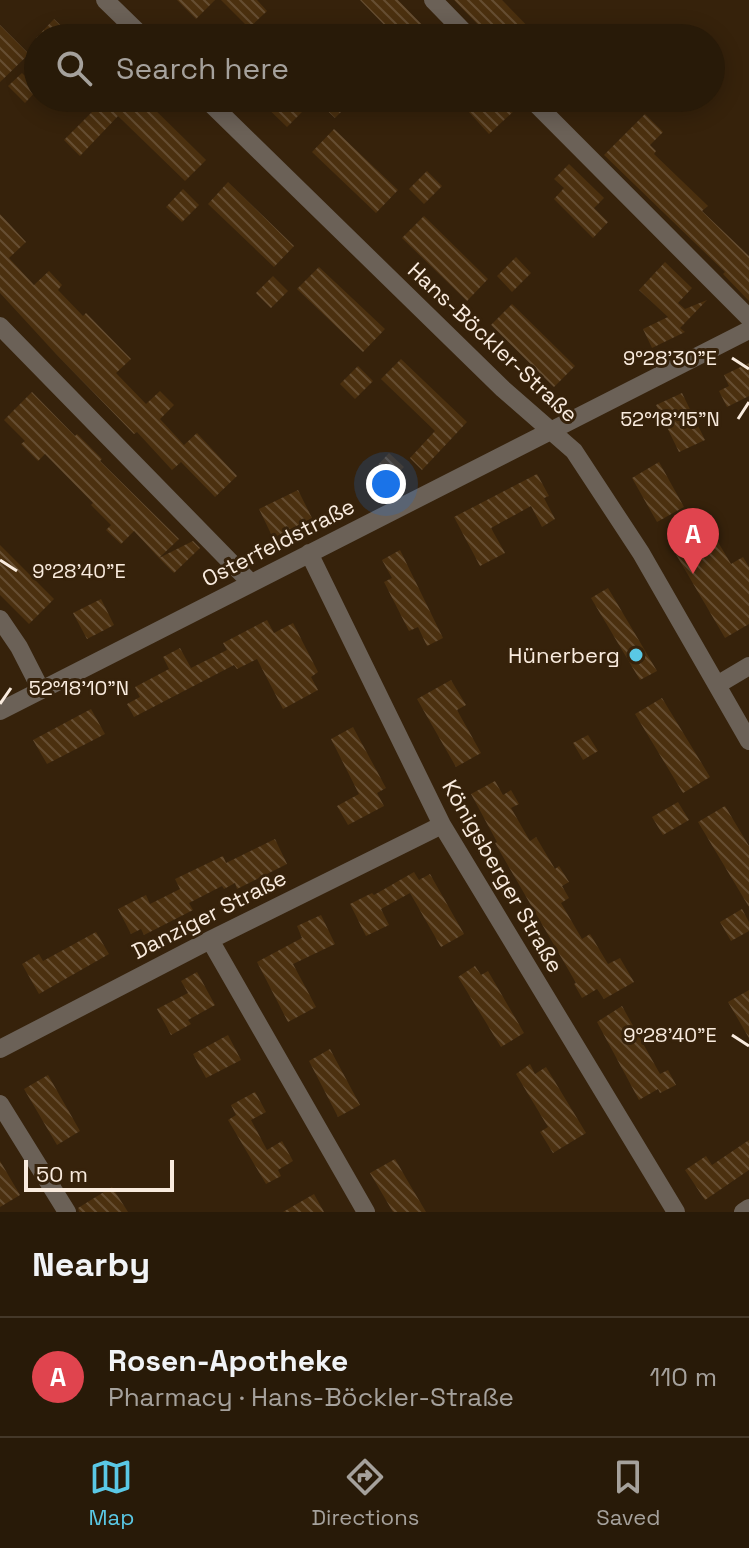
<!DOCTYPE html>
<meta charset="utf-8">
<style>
:root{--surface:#281a08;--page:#302312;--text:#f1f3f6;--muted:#a5a19c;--line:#443829;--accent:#5ac8e5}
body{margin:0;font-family:"Space Grotesk",sans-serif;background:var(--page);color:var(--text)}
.scale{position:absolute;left:24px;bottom:20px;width:150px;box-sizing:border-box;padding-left:8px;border:4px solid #f9ebde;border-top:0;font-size:22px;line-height:28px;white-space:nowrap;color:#f9ebde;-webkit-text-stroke:6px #36220b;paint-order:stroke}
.you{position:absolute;left:386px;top:484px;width:28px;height:28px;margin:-20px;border:6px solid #fff;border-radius:50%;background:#1a73e8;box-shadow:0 0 0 12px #1a73e833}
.badge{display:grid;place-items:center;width:52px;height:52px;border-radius:50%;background:var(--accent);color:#fff;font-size:26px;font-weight:700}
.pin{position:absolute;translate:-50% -66px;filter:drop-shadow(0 2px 4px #0008)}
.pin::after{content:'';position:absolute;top:42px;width:28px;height:24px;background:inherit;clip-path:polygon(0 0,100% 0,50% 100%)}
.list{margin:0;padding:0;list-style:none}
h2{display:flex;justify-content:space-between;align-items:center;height:104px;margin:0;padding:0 32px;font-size:34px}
h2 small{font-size:26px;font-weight:400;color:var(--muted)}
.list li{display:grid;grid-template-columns:52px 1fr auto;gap:24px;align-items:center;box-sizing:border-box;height:120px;padding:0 32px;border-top:2px solid var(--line)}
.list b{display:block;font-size:30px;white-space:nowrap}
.list p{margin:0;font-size:26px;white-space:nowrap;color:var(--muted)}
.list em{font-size:26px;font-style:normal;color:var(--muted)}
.icon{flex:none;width:44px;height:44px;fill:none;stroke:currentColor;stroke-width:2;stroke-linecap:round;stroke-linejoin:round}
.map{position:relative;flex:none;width:749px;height:1212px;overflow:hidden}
.search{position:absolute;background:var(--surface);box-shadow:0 4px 20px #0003;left:24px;right:24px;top:24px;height:88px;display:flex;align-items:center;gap:20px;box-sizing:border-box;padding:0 28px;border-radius:44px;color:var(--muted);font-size:30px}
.sheet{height:224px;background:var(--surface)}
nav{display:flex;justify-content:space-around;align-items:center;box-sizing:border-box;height:112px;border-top:2px solid var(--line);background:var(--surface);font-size:22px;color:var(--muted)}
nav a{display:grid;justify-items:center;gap:4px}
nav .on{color:var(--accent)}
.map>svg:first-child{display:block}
.building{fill:url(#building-back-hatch)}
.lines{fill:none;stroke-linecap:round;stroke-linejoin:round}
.minor{stroke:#6b6157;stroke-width:18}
.ticks{fill:none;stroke:#f9ebde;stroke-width:3}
.poi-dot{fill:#5ac8e5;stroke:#36220b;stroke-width:3}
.labels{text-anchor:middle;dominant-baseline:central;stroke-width:6;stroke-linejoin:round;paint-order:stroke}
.street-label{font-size:22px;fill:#f9ebde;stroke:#36220b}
.poi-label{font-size:22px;fill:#f9ebde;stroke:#36220b;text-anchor:end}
.ticks-label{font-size:20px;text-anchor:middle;fill:#f9ebde;stroke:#36220b;stroke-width:6;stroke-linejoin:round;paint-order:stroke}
</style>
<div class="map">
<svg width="749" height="1212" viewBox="0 0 749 1212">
<defs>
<pattern id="building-back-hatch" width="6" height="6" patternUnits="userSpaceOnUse" patternTransform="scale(2)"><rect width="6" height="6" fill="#4b300f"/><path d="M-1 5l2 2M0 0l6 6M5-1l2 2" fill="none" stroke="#664e32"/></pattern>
</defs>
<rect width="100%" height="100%" fill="#36220b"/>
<path class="building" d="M 177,0 L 215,0 L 196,19 Z
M 221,0 L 257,0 L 267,11 L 249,28 Z
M 360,0 L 398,0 L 435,38 L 397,38 Z
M 454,0 L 502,0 L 539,38 L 491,38 Z
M 54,19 L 74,38 L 36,38 Z
M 0,25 L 29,54 L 0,82 Z
M 22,73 L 38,89 L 25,103 L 8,86 Z
M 106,98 L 143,98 L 206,160 L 185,181 L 118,116 L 80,156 L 64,140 Z
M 257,98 L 298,98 L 307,107 L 287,127 Z
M 314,98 L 355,98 L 335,118 Z
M 456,98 L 506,98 L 516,109 L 489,134 Z
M 645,114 L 663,132 L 650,145 L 656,151 L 654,154 L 708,206 L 702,211 L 749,256 L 749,301 L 723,274 L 725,272 L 604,155 Z
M 334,129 L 398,190 L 376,213 L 312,152 Z
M 569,164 L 604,198 L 594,208 L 608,222 L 593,238 L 554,199 L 564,188 L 554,179 Z
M 427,171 L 442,186 L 424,204 L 409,189 Z
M 228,182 L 294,246 L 274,267 L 208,204 Z
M 183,189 L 199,205 L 182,222 L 166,207 Z
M 0,214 L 26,242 L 9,258 L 34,285 L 49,271 L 62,285 L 58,290 L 83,316 L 86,313 L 131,359 L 116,373 L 146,404 L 160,391 L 174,405 L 160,419 L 184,445 L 197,433 L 237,476 L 215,497 L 181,462 L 172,470 L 137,432 L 134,434 L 56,354 L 0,293 Z
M 424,216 L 488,279 L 467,301 L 402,238 Z
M 516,257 L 531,273 L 512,292 L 497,276 Z
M 665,262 L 692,288 L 678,303 L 685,309 L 707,300 L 680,328 L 685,332 L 652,348 L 643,329 L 668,317 L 639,290 Z
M 319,267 L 385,329 L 363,352 L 297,289 Z
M 273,276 L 288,291 L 271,308 L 256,293 Z
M 512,304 L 575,366 L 554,387 L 491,325 Z
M 401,359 L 467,422 L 422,470 L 410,458 L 435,431 L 381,379 Z
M 749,363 L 749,396 L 727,407 L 719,391 L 729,386 L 724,375 Z
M 358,366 L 373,381 L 355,399 L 340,384 Z
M 32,392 L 75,436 L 77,434 L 102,459 L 100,461 L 179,539 L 159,558 L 134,531 L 121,544 L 106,530 L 111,525 L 91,505 L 93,503 L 45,454 L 38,461 L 21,444 L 25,441 L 4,420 Z
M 682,393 L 705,440 L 679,452 L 656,405 Z
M 389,453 L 404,467 L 392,479 L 378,465 Z
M 659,462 L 684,507 L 657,522 L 632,478 Z
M 537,474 L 549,496 L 544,498 L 555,519 L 542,527 L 531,506 L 491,528 L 505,553 L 480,566 L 454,517 Z
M 298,490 L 312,518 L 273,538 L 259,509 Z
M 706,533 L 710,540 L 715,537 L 731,564 L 743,557 L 749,567 L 749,624 L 725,638 L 674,551 Z
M 193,541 L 200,548 L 174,573 L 159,558 Z
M 0,545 L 54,599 L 29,624 L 0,595 Z
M 400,550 L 443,638 L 427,646 L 418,627 L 409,631 L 384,582 L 392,578 L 382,560 Z
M 608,588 L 657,671 L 640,680 L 591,598 Z
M 101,599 L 114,625 L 87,639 L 73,613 Z
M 267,620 L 274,633 L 293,623 L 318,672 L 311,677 L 318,690 L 283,709 L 257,659 L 237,669 L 234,665 L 134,717 L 127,704 L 140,697 L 135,687 L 169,669 L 163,657 L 180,648 L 191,668 L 227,650 L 223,643 Z
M 451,680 L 466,705 L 457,710 L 481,753 L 456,767 L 417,699 Z
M 662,698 L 710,777 L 683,793 L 635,714 Z
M 91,709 L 105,734 L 47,764 L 33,740 Z
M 353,727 L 386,788 L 377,793 L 384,806 L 348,825 L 337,806 L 359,794 L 331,739 Z
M 588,735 L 598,751 L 583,760 L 573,743 Z
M 495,781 L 503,795 L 511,790 L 519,804 L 511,808 L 530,841 L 536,837 L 555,869 L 559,866 L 569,882 L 562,886 L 569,898 L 561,903 L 582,939 L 590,934 L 608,964 L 620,958 L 634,982 L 604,999 L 597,989 L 582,998 L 574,984 L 576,983 L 495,843 L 497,842 L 471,794 Z
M 678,802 L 689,820 L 663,835 L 652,817 Z
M 725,806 L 749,846 L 749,907 L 698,822 Z
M 275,839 L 287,864 L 237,889 L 235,883 L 224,889 L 222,886 L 189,903 L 193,910 L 144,935 L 141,929 L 131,934 L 118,909 L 146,895 L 150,904 L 180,889 L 175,879 L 223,856 L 226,863 Z
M 414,872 L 419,880 L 430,874 L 464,934 L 441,947 L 410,893 L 381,909 L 389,925 L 366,936 L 350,904 L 372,893 L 374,895 Z
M 742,909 L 749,922 L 749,931 L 731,941 L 720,922 Z
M 321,915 L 335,944 L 293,964 L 316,1007 L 288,1022 L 257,962 L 302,938 L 297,926 Z
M 96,932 L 109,954 L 39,994 L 22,964 L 39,954 L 43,961 Z
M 475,966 L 481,975 L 488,971 L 524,1033 L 501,1047 L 458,977 Z
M 197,972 L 215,1005 L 188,1020 L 191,1024 L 171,1035 L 157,1009 L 188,993 L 181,981 Z
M 749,990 L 749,1038 L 728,1002 Z
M 622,1006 L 660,1074 L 668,1070 L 676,1085 L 660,1093 L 658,1089 L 639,1100 L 597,1022 Z
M 228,1035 L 241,1060 L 206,1078 L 193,1054 Z
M 330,1049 L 360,1105 L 338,1117 L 309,1061 Z
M 530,1064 L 535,1074 L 546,1067 L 586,1133 L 553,1153 L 540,1132 L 548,1127 L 516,1074 Z
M 48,1075 L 80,1131 L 57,1145 L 24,1089 Z
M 255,1092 L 266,1112 L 251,1120 L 267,1150 L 282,1141 L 293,1161 L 278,1170 L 281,1176 L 266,1184 L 228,1120 L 236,1115 L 231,1105 Z
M 749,1140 L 749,1170 L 705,1200 L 685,1170 L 706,1156 L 712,1165 Z
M 395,1159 L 410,1185 L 426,1212 L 393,1212 L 370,1173 Z
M 0,1161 L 20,1195 L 0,1207 Z
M 112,1187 L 128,1212 L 79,1212 L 78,1208 Z
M 314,1194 L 324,1212 L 283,1212 Z"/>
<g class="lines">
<path class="minor" d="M 105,0 L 144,38
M 433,0 L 470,38
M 205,98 L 503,389 L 574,451 L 641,553 L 749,741
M 530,98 L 749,318
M 0,326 L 251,583
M 309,553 L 442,825 L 676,1212
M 0,619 L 19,647 L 41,690
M 717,685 L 749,666
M 0,711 L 749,330
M 210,940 L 366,1212
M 0,1049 L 210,940 L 442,825
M 0,1104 L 67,1212
M 743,1212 L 749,1208"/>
</g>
<path class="ticks" d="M 732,358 L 749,369M 738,419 L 749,402M 0,560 L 17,571M 0,704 L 11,688M 732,1035 L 749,1046"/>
<circle class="poi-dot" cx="636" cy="655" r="8"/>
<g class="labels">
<g class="street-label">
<text transform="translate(493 342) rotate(43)">Hans-Böckler-Straße</text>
<text transform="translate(278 542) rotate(-27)">Osterfeldstraße</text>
<text transform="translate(503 876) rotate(60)">Königsberger Straße</text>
<text transform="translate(209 914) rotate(-27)">Danziger Straße</text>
</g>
<g class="poi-label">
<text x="620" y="655">Hünerberg</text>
</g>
</g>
<g class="ticks-label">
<text x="670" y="365">9°28'30"E</text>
<text x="670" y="426">52°18'15"N</text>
<text x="79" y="578">9°28'40"E</text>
<text x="79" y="695">52°18'10"N</text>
<text x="670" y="1042">9°28'40"E</text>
</g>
</svg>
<div class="scale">50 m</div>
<div class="you"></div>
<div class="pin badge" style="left:693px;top:574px;background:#e0444e">A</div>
<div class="search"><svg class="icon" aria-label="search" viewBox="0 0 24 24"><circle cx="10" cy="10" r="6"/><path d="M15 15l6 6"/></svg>Search here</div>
</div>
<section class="sheet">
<h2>Nearby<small></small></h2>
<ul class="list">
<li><span class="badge" style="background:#e0444e">A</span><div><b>Rosen-Apotheke</b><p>Pharmacy · Hans-Böckler-Straße</p></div><em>110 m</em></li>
</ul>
</section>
<nav>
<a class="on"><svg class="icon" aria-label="map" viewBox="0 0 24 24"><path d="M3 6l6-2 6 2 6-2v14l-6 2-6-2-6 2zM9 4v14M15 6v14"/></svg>Map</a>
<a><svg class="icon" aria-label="directions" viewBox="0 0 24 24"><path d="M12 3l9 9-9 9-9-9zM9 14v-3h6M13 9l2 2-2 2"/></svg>Directions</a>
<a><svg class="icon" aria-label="saved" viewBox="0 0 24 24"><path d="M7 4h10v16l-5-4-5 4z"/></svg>Saved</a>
</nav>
